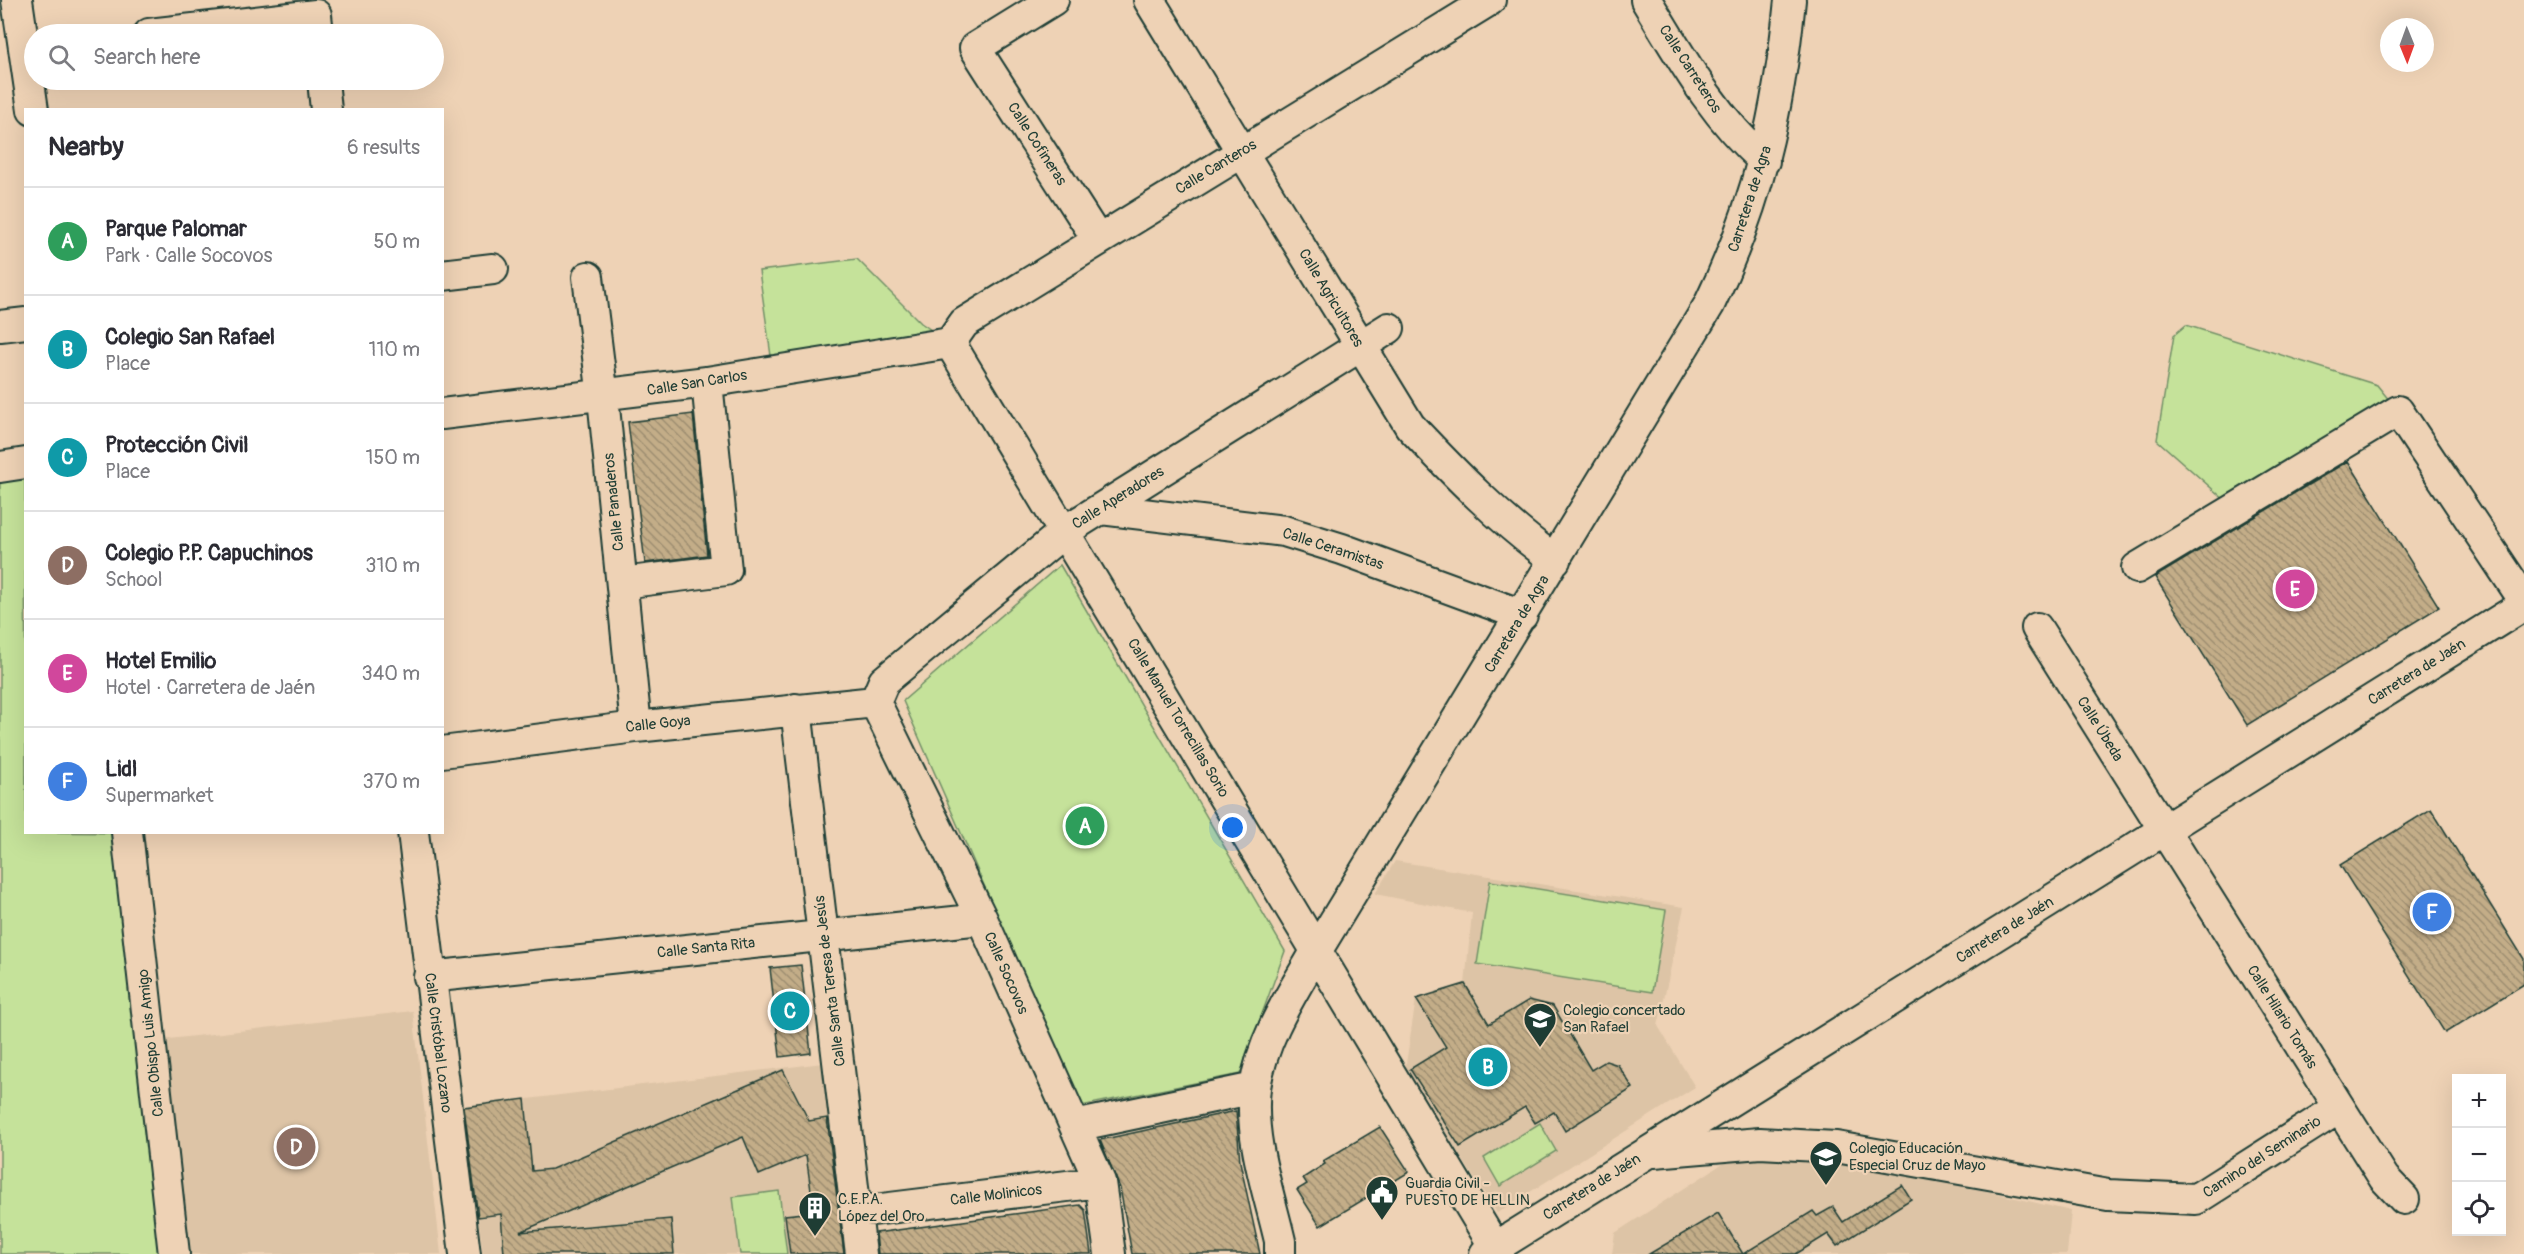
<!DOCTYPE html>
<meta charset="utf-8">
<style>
:root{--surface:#fff;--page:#f2f2f3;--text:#2b2b33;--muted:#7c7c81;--line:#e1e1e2;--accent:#1f3d34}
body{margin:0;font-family:Pangolin,sans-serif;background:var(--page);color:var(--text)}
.controls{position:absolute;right:18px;bottom:18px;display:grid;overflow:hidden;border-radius:0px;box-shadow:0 6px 24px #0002}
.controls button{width:54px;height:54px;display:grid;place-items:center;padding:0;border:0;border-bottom:2px solid var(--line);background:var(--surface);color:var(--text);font:30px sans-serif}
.compass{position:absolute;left:2380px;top:18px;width:54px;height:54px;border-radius:50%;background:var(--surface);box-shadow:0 6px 24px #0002;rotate:179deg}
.you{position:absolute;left:1233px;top:828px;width:21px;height:21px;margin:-15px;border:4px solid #fff;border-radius:50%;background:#1a73e8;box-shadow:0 0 0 9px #1a73e833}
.badge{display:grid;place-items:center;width:39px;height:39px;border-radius:50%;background:var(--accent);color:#fff;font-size:20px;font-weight:700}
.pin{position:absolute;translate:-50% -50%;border:3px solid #fff;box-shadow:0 2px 6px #0006}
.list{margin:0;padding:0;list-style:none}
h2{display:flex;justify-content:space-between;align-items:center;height:78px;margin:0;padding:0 24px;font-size:26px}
h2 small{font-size:20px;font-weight:400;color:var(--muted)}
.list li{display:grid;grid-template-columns:39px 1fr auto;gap:18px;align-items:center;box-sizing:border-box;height:108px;padding:0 24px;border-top:2px solid var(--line)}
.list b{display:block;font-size:22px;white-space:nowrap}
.list p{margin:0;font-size:20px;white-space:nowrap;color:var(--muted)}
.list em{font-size:20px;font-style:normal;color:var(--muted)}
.icon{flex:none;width:33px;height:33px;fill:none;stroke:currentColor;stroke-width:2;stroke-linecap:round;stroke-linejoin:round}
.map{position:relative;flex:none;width:2524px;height:1254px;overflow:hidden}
.search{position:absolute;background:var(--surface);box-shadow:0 6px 24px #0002;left:24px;top:24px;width:420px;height:66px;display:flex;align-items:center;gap:15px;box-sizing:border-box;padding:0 21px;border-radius:33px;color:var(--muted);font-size:22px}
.panel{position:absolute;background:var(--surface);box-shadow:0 6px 24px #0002;left:24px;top:108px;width:420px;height:726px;border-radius:0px}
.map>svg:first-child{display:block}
.built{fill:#ddc4a6}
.green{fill:#c5e29a;stroke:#729067;stroke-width:1.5}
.building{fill:url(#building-back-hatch);stroke:#1f3d34;stroke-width:1.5}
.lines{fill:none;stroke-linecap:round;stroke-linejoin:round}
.minor-casing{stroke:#1f3d34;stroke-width:34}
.minor{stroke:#eed2b5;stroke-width:30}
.labels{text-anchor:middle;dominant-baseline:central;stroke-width:4.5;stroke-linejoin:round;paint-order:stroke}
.street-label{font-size:15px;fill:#1f3d34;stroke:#eed2b5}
.poi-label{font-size:15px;fill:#1f3d34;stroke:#eed2b5;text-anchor:start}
</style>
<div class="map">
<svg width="2524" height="1254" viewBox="0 0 2524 1254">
<defs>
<pattern id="building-back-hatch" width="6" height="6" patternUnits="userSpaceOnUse" patternTransform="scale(1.5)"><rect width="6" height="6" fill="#c3ad88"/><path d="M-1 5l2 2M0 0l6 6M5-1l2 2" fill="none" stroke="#9e8e70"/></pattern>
</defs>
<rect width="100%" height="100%" fill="#eed2b5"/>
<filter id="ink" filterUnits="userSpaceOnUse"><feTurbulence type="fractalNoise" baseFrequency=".0167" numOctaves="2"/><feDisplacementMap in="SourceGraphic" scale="12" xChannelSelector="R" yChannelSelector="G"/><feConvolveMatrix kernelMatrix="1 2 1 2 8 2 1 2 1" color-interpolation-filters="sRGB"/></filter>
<g filter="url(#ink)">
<path class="built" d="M 1395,861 L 1684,907 L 1658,1026 L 1695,1087 L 1497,1213 L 1405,1070 L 1416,999 L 1465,984 L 1472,913 L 1375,894 Z
M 413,1011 L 441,1254 L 178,1254 L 151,1041 Z
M 823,1063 L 845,1254 L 483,1254 L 463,1107 Z
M 1736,1155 L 1855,1160 L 2071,1211 L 2067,1254 L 1612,1254 L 1615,1233 Z"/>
<path class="green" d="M 857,259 L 921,323 L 950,343 L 773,370 L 759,271 Z
M 2186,325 L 2377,385 L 2398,411 L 2235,509 L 2157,440 L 2174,335 Z
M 25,463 L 26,832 L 127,833 L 174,1254 L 0,1254 L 0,467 Z
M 1060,565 L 1285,951 L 1240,1074 L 1081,1106 L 903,701 Z
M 1490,881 L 1666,910 L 1652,992 L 1477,964 Z
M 1540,1123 L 1556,1151 L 1500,1186 L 1484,1158 Z
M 779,1191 L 787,1254 L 740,1254 L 733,1197 Z"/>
<path class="building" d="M 693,414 L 707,555 L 645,563 L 628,422 Z
M 2348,461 L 2439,607 L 2247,725 L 2155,577 Z
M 2431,809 L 2524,959 L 2524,984 L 2445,1033 L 2340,865 Z
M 801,965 L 811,1053 L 780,1057 L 770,968 Z
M 1465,984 L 1489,1024 L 1529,1000 L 1553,1006 L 1591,1070 L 1606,1061 L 1618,1065 L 1633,1088 L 1565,1131 L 1554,1112 L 1535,1123 L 1525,1107 L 1460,1147 L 1410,1069 L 1446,1047 L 1416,999 Z
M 783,1070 L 809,1121 L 827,1118 L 844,1254 L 790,1254 L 785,1215 L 814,1212 L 806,1155 L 759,1175 L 743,1137 L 520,1232 L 671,1219 L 674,1254 L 504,1254 L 501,1214 L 478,1217 L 464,1107 L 525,1099 L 532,1171 L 552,1169 Z
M 1236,1111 L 1240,1162 L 1260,1254 L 1132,1254 L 1120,1188 L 1100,1140 Z
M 1380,1127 L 1409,1172 L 1320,1226 L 1297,1190 L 1307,1184 L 1303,1178 L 1325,1164 L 1323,1161 Z
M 1902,1185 L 1911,1199 L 1837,1246 L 1828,1234 L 1796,1254 L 1743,1254 L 1813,1211 L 1817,1216 L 1833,1207 L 1843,1222 Z
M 1080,1205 L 1085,1210 L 1091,1254 L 878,1254 L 876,1233 Z
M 1718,1213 L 1743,1254 L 1649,1254 Z"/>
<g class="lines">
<defs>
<path id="minor" d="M 17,0 L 33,110
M 1053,0 L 975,48 L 1098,240
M 1149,0 L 1410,426 C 1456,475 1501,521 1555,560
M 1646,0 C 1682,59 1712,114 1764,161
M 149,34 L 316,15 L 318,34
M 323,80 L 326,110
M 442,275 L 493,269
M 588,277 L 603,397 L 636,727
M 0,326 L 26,323
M 950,343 L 1499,1254
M 950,343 L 964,323 L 1490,0
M 442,414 L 707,382 L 950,343
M 0,467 L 26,463
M 1101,509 L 1284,531 L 1342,549 L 1522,615
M 2137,568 L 2398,411 L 2524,600
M 622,583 L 726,570 L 707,382
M 2037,628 L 2384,1178 L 2404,1199
M 875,702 L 884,681 L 1065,531 L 1389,328
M 875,702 L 982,919 L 1100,1182 L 1110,1254
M 796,709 L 861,1254
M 442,752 L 636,727 L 875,702
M 127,832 L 174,1254
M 413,832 L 465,1254
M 429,977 L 982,919
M 1075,1126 L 1255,1088
M 1654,1152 L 1760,1143 L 1836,1147 L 2108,1195 L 2196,1199 L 2339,1108
M 857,1212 L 1100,1182
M 1280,1254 L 1280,1241 C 1269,1193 1249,1138 1255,1088 C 1262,1038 1293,992 1317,950 L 1709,305 C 1758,204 1779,112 1790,0
M 1485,1254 L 2524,605"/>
</defs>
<use href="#minor" class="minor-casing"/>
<use href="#minor" class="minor"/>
</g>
</g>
<defs>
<symbol id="school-pin" viewBox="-11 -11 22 30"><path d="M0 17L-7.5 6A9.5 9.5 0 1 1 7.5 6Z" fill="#1f3d34" stroke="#eed2b5"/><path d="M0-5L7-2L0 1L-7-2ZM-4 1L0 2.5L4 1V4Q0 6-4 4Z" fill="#fff"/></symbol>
<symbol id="civic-pin" viewBox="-11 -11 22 30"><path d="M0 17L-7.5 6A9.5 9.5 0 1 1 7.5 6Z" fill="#1f3d34" stroke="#eed2b5"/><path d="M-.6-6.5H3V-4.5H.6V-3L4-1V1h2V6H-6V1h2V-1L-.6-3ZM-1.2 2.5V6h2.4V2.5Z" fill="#fff"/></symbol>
<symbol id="building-pin" viewBox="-11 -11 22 30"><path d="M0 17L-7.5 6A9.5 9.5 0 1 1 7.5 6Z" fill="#1f3d34" stroke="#eed2b5"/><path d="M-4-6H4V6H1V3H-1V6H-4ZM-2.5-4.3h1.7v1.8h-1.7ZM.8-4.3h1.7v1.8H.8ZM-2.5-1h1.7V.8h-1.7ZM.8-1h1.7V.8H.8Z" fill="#fff"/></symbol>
</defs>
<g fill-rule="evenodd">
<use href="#school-pin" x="1521" y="1000" width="38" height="52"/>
<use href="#school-pin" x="1807" y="1138" width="38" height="52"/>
<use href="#civic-pin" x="1363" y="1173" width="38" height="52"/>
<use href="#building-pin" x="796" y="1189" width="38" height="52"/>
</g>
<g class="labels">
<g class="street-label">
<text transform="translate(1690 69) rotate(57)">Calle Carreteros</text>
<text transform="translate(1037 144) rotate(57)">Calle Cofineras</text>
<text transform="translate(1216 167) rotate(-31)">Calle Canteros</text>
<text transform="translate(1750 199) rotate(-72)">Carretera de Agra</text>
<text transform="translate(1331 298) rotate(59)">Calle Agricultores</text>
<text transform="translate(697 383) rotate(-9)">Calle San Carlos</text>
<text transform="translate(1118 498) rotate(-32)">Calle Aperadores</text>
<text transform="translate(614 502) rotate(-96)">Calle Panaderos</text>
<text transform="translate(1333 549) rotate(18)">Calle Ceramistas</text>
<text transform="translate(1517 624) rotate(-59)">Carretera de Agra</text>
<text transform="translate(2417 672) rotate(-32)">Carretera de Jaén</text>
<text transform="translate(1178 718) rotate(59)">Calle Manuel Torrecillas Sorio</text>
<text transform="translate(658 724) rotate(-6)">Calle Goya</text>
<text transform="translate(2100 729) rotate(58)">Calle Úbeda</text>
<text transform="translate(2005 930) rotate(-32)">Carretera de Jaén</text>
<text transform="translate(706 948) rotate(-6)">Calle Santa Rita</text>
<text transform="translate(1006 973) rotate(66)">Calle Socovos</text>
<text transform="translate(830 981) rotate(-97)">Calle Santa Teresa de Jesús</text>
<text transform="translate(2282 1017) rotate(58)">Calle Hilario Tomás</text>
<text transform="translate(151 1043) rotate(-96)">Calle Obispo Luis Amigo</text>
<text transform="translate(438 1043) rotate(83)">Calle Cristóbal Lozano</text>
<text transform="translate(2262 1157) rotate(-33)">Camino del Seminario</text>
<text transform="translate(1592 1187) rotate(-32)">Carretera de Jaén</text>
<text transform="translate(996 1195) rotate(-7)">Calle Molinicos</text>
</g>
<g class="poi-label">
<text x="1563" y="1010">Colegio concertado<tspan x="1563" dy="17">San Rafael</tspan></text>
<text x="1849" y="1148">Colegio Educación<tspan x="1849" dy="17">Especial Cruz de Mayo</tspan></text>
<text x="1405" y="1183">Guardia Civil -<tspan x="1405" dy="17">PUESTO DE HELLIN</tspan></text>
<text x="838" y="1199">C.E.P.A.<tspan x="838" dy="17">López del Oro</tspan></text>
</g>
</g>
</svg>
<div class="controls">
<button>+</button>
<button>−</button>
<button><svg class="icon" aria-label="locate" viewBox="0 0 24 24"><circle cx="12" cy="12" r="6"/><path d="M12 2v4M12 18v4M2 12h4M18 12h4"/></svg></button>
</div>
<svg class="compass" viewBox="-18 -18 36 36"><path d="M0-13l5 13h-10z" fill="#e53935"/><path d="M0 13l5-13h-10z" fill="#7c7c81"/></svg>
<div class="you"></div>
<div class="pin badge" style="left:1085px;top:826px;background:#2e9e5b">A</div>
<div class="pin badge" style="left:1488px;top:1067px;background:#0f9aa8">B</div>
<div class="pin badge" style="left:790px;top:1011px;background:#0f9aa8">C</div>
<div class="pin badge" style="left:296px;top:1147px;background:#8d6e63">D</div>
<div class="pin badge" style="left:2295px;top:589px;background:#d1479c">E</div>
<div class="pin badge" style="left:2432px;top:912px;background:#3f7fe0">F</div>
<div class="search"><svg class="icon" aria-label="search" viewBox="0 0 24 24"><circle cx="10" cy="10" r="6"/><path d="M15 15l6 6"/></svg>Search here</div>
<section class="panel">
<h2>Nearby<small>6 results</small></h2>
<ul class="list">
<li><span class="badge" style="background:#2e9e5b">A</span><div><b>Parque Palomar</b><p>Park · Calle Socovos</p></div><em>50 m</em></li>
<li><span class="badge" style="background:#0f9aa8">B</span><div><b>Colegio San Rafael</b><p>Place</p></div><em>110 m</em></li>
<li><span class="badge" style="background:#0f9aa8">C</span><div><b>Protección Civil</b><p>Place</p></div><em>150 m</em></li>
<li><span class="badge" style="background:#8d6e63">D</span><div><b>Colegio P.P. Capuchinos</b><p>School</p></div><em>310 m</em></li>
<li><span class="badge" style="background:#d1479c">E</span><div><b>Hotel Emilio</b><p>Hotel · Carretera de Jaén</p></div><em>340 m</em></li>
<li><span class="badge" style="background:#3f7fe0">F</span><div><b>Lidl</b><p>Supermarket</p></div><em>370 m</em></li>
</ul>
</section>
</div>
